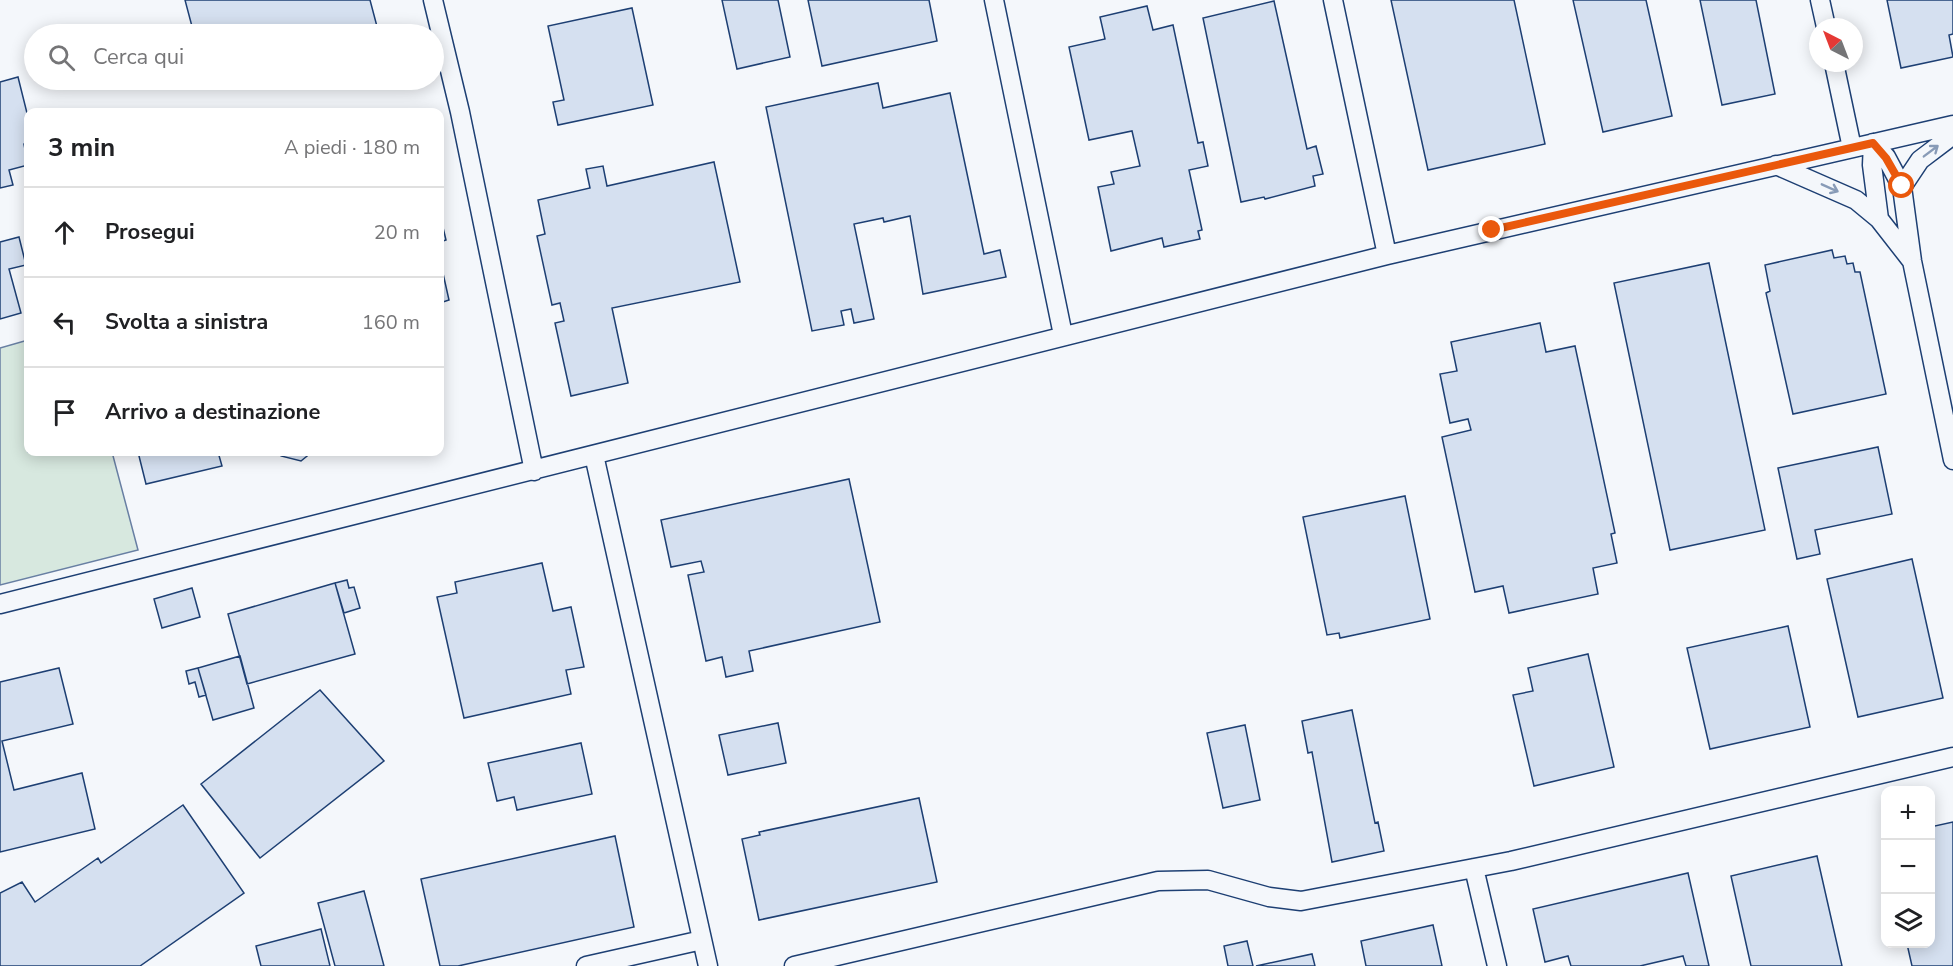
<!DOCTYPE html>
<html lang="it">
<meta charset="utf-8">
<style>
:root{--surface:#fff;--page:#f6f6f6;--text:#202124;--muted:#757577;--line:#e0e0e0}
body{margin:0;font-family:"Nunito Sans",sans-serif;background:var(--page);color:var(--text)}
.controls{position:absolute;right:18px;bottom:18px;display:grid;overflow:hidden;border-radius:12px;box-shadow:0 3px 15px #0003}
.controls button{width:54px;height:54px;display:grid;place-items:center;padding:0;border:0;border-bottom:2px solid var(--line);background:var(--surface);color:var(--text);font:30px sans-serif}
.compass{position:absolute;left:1809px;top:18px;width:54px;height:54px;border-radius:50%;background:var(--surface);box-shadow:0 3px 15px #0003;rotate:318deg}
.stop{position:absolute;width:18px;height:18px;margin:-14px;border:4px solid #ea580c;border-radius:50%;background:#fff}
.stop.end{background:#ea580c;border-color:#fff;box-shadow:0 2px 6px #0008}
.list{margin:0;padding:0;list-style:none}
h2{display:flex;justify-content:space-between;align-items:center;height:78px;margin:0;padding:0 24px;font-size:26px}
h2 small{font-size:20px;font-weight:400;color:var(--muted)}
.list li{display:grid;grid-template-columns:39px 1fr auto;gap:18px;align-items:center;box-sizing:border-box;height:90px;padding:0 24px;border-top:2px solid var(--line)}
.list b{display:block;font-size:22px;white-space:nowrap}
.list em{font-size:20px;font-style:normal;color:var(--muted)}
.icon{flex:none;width:33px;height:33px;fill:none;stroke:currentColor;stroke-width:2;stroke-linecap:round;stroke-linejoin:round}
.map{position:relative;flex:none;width:1953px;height:966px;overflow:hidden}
.search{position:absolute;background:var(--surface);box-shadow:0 3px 15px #0003;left:24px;top:24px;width:420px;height:66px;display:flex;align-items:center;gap:15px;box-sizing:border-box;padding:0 21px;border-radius:33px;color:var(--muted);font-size:22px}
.panel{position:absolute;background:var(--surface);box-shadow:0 3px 15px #0003;left:24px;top:108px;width:420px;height:348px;border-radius:12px}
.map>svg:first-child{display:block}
.green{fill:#d7e8df;stroke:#687fa3;stroke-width:1.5}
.building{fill:#d5e0f0;stroke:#1d3f73;stroke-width:1.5}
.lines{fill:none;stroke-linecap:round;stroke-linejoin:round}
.minor-casing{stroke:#1d3f73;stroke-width:21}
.minor{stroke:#f4f7fb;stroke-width:18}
.oneway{stroke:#889bb7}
.route{stroke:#ea580c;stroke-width:8}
</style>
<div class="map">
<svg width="1953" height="966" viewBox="0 0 1953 966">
<rect width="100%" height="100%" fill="#f4f7fb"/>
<path class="green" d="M 28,340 L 28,452 L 112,452 L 138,550 L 0,585 L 0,348 Z"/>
<path class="building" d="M 185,0 L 370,0 L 379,34 L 194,34 Z
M 722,0 L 778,0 L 790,57 L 737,69 Z
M 808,0 L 929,0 L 937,41 L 822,66 Z
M 1391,0 L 1514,0 L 1545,144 L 1428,170 Z
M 1573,0 L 1646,0 L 1672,116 L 1603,132 Z
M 1700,0 L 1756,0 L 1775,94 L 1722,105 Z
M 1887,0 L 1953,0 L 1953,34 L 1949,35 L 1953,57 L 1901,68 Z
M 1274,1 L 1307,149 L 1316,146 L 1323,174 L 1313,176 L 1315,186 L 1265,199 L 1264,197 L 1241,202 L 1203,18 Z
M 1147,6 L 1153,30 L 1173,25 L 1198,143 L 1203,142 L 1208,166 L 1189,170 L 1202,230 L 1198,231 L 1200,239 L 1186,242 L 1164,247 L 1162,238 L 1111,251 L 1098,187 L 1114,184 L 1111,172 L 1140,166 L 1132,131 L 1089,140 L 1069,47 L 1105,39 L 1100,17 Z
M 632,8 L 653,105 L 558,125 L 553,102 L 564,100 L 548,26 Z
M 18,77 L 28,117 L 28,143 L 24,144 L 28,165 L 9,170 L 13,185 L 0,188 L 0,82 Z
M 205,80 L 237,80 L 207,87 Z
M 878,83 L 883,108 L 950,93 L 984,254 L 1000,250 L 1006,277 L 923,294 L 910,216 L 884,222 L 883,218 L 854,224 L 874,319 L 854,323 L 851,309 L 841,311 L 844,325 L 812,331 L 766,107 Z
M 714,162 L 740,282 L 612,308 L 628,383 L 571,396 L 555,323 L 564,321 L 560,303 L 552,305 L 537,236 L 545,234 L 538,200 L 590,188 L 586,169 L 603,166 L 607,186 Z
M 440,215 L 446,240 L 440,242 Z
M 19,237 L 26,265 L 9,269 L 21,313 L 0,319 L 0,242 Z
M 1832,250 L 1834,258 L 1845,256 L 1847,264 L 1853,263 L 1855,272 L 1860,272 L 1886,394 L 1793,414 L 1766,293 L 1770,291 L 1765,265 Z
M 440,260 L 449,300 L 440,303 Z
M 1709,263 L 1765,530 L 1670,550 L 1614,283 Z
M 1540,323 L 1546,352 L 1575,346 L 1615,533 L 1611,534 L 1617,563 L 1593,568 L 1598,594 L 1509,613 L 1503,586 L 1475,592 L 1442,437 L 1471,430 L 1468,419 L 1450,423 L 1440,374 L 1457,371 L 1451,342 Z
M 1878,447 L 1892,514 L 1815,530 L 1820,554 L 1797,559 L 1778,468 Z
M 138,452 L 218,452 L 222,466 L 146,484 Z
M 280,452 L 312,452 L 301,461 L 281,456 Z
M 849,479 L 880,622 L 749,651 L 753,671 L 726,677 L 722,657 L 706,661 L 688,575 L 704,572 L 701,561 L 671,567 L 661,520 Z
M 1405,496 L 1430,619 L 1340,638 L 1339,633 L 1327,635 L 1303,517 Z
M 1912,559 L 1943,698 L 1858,717 L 1827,579 Z
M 542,563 L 553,611 L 571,607 L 584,667 L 566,670 L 571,694 L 464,718 L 437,597 L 457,593 L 455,582 Z
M 347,580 L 349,588 L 354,587 L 360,608 L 344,613 L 335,583 Z
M 335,583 L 355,654 L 247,684 L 228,614 Z
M 192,588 L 200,617 L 162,628 L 154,599 Z
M 1788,626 L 1810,727 L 1710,749 L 1687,648 Z
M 1588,654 L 1614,767 L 1534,786 L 1513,695 L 1533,691 L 1528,668 Z
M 240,656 L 254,708 L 213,720 L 198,668 Z
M 59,668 L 73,724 L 2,741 L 14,790 L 82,773 L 95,829 L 0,852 L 0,682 Z
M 198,668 L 206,695 L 199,697 L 195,682 L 189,684 L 186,671 Z
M 320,690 L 384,761 L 260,858 L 201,784 Z
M 1352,710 L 1375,823 L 1378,822 L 1384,851 L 1332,862 L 1312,752 L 1308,753 L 1302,721 Z
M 778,723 L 786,763 L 728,775 L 719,735 Z
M 1245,725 L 1260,800 L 1223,808 L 1207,733 Z
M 581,743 L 592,794 L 517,810 L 514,797 L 497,801 L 488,763 Z
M 919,798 L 937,882 L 759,920 L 742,839 L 760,835 L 759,832 Z
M 183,805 L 244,893 L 140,966 L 0,966 L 0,893 L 22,882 L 35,902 L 98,858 L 101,863 Z
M 1953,822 L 1953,966 L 1912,966 L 1907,944 L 1930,944 L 1930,827 Z
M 615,836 L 634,927 L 458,966 L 440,966 L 421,879 Z
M 1817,856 L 1842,966 L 1751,966 L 1731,876 Z
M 1688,873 L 1709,966 L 1686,966 L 1683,956 L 1640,966 L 1571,966 L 1568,956 L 1545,962 L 1533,909 Z
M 364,891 L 384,966 L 335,966 L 318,903 Z
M 1433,925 L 1442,966 L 1366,966 L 1361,941 Z
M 321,929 L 330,966 L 261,966 L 256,946 Z
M 1247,941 L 1253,966 L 1228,966 L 1224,946 Z
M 1312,954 L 1315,966 L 1256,966 Z"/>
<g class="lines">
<defs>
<path id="minor" d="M 433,0 L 460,112 L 534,471
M 994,0 L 1063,335
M 1333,0 L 1387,255
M 1820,0 L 1826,27
M 1834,63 L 1852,148
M 1953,135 L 1920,160 L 1902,187 L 1912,261 L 1953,460
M 1873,143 L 1872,165 L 1879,219
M 1873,143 L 1886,157 L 1902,187
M 1776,165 L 1856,200 L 1879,219 L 1911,260
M 594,455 L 708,966
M 0,604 L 1387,255 L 1953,125
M 1474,868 L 1497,966
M 586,966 L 702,940
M 794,966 L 1158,881 L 1208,880 L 1269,897 L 1301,901 L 1511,861 L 1953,757"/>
</defs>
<use href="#minor" class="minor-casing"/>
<use href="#minor" class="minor"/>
</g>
<defs><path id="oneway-shaft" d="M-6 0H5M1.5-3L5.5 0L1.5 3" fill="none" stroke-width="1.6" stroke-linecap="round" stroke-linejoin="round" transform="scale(1.5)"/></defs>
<g class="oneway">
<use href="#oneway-shaft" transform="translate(1931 151) rotate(-37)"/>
<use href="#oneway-shaft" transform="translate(1830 188) rotate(24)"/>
</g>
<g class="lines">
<path class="route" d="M 1492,230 L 1873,143 L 1886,158 L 1902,186"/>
</g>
</svg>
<div class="controls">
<button>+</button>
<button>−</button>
<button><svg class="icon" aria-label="layers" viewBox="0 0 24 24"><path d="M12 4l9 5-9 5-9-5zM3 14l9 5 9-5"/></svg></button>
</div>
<svg class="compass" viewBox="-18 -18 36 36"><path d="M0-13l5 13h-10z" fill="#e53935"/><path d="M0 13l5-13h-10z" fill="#757577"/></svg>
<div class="stop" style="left:1902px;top:186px"></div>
<div class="stop end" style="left:1492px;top:230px"></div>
<div class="search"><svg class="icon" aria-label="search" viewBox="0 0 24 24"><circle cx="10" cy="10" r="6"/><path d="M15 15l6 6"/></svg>Cerca qui</div>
<section class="panel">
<h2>3 min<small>A piedi · 180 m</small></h2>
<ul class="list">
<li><svg class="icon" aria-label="ahead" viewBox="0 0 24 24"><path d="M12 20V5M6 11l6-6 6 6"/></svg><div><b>Prosegui</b></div><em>20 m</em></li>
<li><svg class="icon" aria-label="left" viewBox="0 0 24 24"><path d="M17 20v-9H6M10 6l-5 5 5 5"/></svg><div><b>Svolta a sinistra</b></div><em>160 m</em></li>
<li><svg class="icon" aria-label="arrive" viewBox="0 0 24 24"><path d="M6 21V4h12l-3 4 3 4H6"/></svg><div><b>Arrivo a destinazione</b></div></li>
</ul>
</section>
</div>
